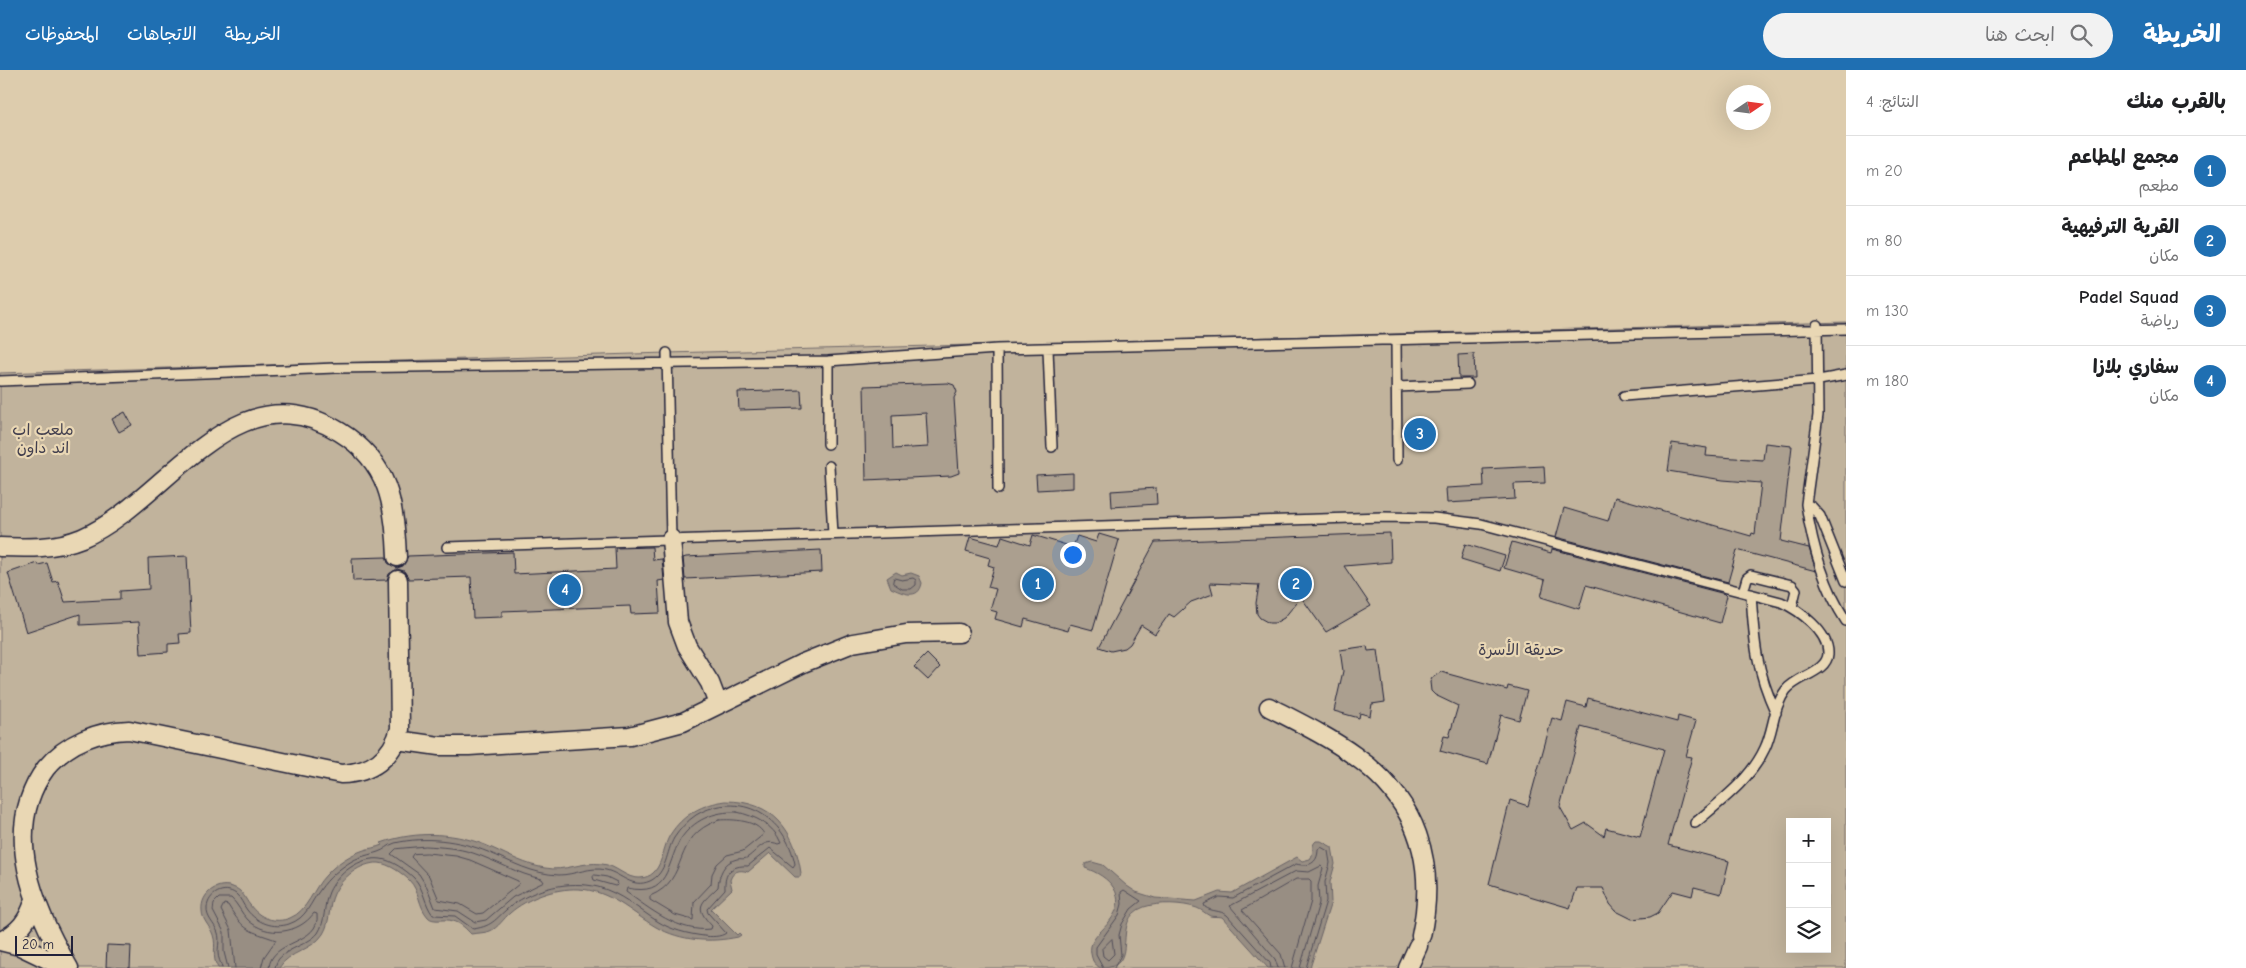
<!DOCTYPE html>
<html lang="ar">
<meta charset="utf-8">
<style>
:root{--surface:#fff;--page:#f2f2f2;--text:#202124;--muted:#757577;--line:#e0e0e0;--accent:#1f6fb2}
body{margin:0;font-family:"Comic Neue","Playpen Sans Arabic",sans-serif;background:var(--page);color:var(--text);direction:rtl}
.controls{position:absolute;right:15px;bottom:15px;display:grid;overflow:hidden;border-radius:0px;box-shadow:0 5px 20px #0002}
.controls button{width:45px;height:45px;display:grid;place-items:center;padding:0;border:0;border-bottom:1px solid var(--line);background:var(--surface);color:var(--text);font:25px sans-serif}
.compass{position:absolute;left:1726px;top:15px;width:45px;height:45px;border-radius:50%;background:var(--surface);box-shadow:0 5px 20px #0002;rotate:77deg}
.scale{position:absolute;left:15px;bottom:12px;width:58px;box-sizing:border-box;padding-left:5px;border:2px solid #22223b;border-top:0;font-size:14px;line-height:18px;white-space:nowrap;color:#22223b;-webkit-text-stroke:4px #e9d7b4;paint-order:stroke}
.you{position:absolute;left:1072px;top:484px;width:18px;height:18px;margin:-12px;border:4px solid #fff;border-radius:50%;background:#1a73e8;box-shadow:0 0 0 8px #1a73e833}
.badge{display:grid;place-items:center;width:32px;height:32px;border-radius:50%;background:var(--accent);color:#fff;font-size:16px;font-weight:700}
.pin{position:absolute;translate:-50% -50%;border:2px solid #fff;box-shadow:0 1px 5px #0006}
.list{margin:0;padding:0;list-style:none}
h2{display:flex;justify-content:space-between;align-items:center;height:65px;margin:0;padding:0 20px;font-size:21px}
h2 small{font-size:16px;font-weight:400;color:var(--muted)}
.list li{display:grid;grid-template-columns:32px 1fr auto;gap:15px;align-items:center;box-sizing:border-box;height:70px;padding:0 20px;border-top:1px solid var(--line)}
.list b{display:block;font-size:19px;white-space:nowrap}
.list p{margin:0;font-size:16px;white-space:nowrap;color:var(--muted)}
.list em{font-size:16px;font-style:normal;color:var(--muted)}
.icon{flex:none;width:28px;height:28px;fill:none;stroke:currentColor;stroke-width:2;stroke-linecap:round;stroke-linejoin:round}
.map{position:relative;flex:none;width:1846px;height:898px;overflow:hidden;direction:ltr}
header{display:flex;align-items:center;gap:30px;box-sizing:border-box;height:70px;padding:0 25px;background:var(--accent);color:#fff}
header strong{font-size:24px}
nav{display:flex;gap:28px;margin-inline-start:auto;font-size:18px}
.search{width:350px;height:45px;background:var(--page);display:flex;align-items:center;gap:12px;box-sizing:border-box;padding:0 18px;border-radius:28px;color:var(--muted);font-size:19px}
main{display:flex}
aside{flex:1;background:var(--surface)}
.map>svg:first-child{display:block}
.green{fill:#c1b39c;stroke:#726a6c;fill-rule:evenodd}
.water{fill:#988e83;stroke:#696366}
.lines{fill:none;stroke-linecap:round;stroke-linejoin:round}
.shore{stroke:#514d58;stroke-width:1}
.building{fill:#ab9f8f;stroke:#22223b;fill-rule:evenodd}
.lane-casing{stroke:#22223b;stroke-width:12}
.street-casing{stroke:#22223b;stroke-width:21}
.lane{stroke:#e9d7b4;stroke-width:9}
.street{stroke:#e9d7b4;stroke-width:18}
.labels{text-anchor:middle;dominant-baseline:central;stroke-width:4.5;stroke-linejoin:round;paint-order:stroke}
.park-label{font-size:16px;fill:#423f4e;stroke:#e9d7b4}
</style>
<header>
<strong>الخريطة</strong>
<div class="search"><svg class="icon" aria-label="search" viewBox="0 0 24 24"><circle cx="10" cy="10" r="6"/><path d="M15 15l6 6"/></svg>ابحث هنا</div>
<nav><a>الخريطة</a><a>الاتجاهات</a><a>المحفوظات</a></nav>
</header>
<main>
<aside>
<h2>بالقرب منك<small>النتائج: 4</small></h2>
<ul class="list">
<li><span class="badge">1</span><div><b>مجمع المطاعم</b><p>مطعم</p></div><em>20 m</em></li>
<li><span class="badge">2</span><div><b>القرية الترفيهية</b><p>مكان</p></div><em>80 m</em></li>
<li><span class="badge">3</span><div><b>Padel Squad</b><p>رياضة</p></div><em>130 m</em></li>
<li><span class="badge">4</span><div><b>سفاري بلازا</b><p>مكان</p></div><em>180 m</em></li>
</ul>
</aside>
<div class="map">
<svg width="1846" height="898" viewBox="0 0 1846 898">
<rect width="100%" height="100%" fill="#ddccad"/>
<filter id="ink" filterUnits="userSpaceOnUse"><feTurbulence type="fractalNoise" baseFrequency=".02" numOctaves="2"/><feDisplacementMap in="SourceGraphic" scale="10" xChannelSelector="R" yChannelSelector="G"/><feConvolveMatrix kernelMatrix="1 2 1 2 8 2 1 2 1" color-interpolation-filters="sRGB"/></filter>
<g filter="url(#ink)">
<path class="green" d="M 1846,252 L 1846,898 L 0,898 L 0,303 L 667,283 ZM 1790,752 L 1827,752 L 1827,879 L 1790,879 Z"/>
<path class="water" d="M 896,502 L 902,505 L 911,503 L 919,506 L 922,513 C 919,531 902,523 891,518 L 887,508 Z
M 726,731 C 773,731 795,760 801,803 L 800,807 L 795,807 L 770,783 L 748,802 C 739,799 733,801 730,810 L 732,819 L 711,839 L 737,865 L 739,863 L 741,865 L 738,867 C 710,873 681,871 656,857 C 630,842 610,820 578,819 C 555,818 527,828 510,843 C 504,848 498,858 490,861 C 485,863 477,863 471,864 C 466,859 461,853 453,851 C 445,848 433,853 428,847 C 418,836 420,821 409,810 C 402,803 389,794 379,793 C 361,792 341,808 334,824 C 328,837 331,851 323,864 C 312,881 289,881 279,898 L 218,898 C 211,887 217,876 213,865 C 210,856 202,850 202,841 C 200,823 219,810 235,818 C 243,821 245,829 250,835 C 259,848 275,854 290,848 C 308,841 313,818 326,805 C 336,794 349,785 364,780 C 370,778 375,778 382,775 L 381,773 C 417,760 458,762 492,778 C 510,786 526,795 545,798 C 565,802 582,791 602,794 C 616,795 626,809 640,808 C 663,807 661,780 670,765 C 683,744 703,734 726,731 Z
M 1316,771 L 1321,771 L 1332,777 L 1335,794 L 1330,812 L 1331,832 L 1310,898 L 1268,898 L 1222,847 C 1218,846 1214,847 1210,846 C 1206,844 1202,840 1197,838 C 1183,833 1159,832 1144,837 C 1108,850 1143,898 1101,898 C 1098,897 1095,894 1093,891 C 1091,886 1090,880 1091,876 C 1093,867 1104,859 1109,852 C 1130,826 1109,806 1085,798 L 1085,794 L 1092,792 L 1103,795 L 1127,816 L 1136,822 L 1155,828 L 1196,831 L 1219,822 L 1232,823 L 1297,787 L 1302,791 L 1310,789 C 1315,783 1310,776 1316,771 Z"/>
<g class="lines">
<path class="shore" d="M 894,508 L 902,510 L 913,508 L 916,510 L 916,515 L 911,519 L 902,519 L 893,513 Z
M 737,742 C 755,746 774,755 781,773 L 778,774 C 764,768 758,780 748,787 C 744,790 741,788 737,789 C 723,792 719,805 718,817 C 702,833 693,836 712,856 L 711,859 C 679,863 650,839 626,822 L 627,818 C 670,827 666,795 680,770 C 693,750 714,741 737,742 Z
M 719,750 C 733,749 757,750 764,764 L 743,781 L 727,785 L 717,794 L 712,804 L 711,814 L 694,832 L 693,850 L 675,845 L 650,830 L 650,826 C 692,809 669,767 719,750 Z
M 426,776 C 442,777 458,778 473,783 C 497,791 517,804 542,809 L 544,812 L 513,827 L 486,850 L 475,852 L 458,841 L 435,838 L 427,817 L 419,804 L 391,784 L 396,779 Z
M 427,783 L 456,786 L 470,790 L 518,811 L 519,814 L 483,843 L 477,844 L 460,834 L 439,830 L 429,806 L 411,787 L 413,784 Z
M 595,805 L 607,807 L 617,812 L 618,815 L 615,816 L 594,810 L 593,807 Z
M 1112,869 L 1114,884 L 1108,890 L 1103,886 L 1102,879 Z
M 222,898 C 221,893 218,888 218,883 C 218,876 220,870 218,863 C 215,854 206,848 207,838 C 208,824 224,815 236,824 C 241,828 243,835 247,840 C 257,853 274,859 289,854 C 307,848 310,833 320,820 C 328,808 340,798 352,791 C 361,786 369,785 378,782 C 385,780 388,775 395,773 C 425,766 459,770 488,782 C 512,792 532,804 559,805 C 575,805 590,796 606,800 C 622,804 632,819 650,811 C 667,803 666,782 674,768 C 680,759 687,751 696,745 C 740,719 786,747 795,794 L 793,797 L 770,778 L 748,796 C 731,795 724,803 725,819 L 707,839 L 708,843 L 726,863 C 721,867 711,867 704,866 C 688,864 671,860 657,851 C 638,839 621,823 598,817 C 569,810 535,818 511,836 C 496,847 495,856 473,859 L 455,846 L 433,845 C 424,834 424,818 414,808 C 406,800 391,790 381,789 C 360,786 337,804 329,822 C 323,836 326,851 318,863 C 307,877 277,879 275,898
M 228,898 L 224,882 L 224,862 L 213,841 L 214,833 L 219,828 L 231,828 C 238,834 241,843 248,850 C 267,868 299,864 314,843 L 317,844 C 321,875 270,869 269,898
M 235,898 L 231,860 L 221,840 L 224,834 L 228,835 C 245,863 249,860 276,870 L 264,887 L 261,898
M 1103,898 L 1096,885 L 1096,877 L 1119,845 L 1122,834 L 1121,822 L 1124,820 L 1141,831 L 1131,839 L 1122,854 L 1119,865 L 1121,885 L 1114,898
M 1271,898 L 1270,893 L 1227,845 C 1220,840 1212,842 1205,837 L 1204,834 L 1219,827 L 1233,828 L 1296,794 C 1308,797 1318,794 1318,779 L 1321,777 L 1328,781 L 1330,793 L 1325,812 L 1326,831 L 1306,898
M 1278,898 L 1275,889 L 1230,836 L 1296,801 L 1309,802 L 1321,796 L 1323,798 L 1318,816 L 1319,833 L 1300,898
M 1285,898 L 1281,884 L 1242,840 L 1296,809 L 1309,809 L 1311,811 L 1311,831 L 1292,898"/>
</g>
<path class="building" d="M 1474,284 L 1475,308 L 1459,308 L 1458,285 Z
M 948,313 L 954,315 L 957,322 L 954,328 L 959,403 L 951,406 L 866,410 L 864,316 ZM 926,343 L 928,377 L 893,379 L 892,345 Z
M 801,320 L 802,338 L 739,340 L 738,322 Z
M 125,342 L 132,355 L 119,362 L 112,349 Z
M 1672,373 L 1707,378 L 1706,386 L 1763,390 L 1765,373 L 1792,376 L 1781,471 L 1809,478 L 1816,501 L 1737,480 L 1728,512 L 1556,467 L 1564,438 L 1608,451 L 1615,427 L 1751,466 L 1752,463 L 1755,464 L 1761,413 L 1723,410 L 1668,401 Z
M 1544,396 L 1545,413 L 1514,414 L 1515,429 L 1447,433 L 1446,418 L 1484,416 L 1483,399 Z
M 1073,403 L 1073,418 L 1037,420 L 1036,405 Z
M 1156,418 L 1157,434 L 1112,437 L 1111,421 Z
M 1390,463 L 1391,492 L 1344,496 L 1371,536 L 1326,562 L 1301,527 L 1284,548 L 1275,553 L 1269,553 L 1260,548 L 1257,544 L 1256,533 L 1259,515 L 1210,513 L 1213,524 L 1191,532 L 1174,547 L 1169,544 L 1155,564 L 1141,555 L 1130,574 L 1125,578 L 1111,581 L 1099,577 L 1155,472 Z
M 1099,464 L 1119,470 L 1093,560 L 1070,554 L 1068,561 L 1025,549 L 1023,557 L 995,549 L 997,542 L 990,540 L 996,519 L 988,517 L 994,497 L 988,495 L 990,488 L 966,481 L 970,467 L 999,475 L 1002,466 L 1030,475 L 1033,465 L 1073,477 L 1077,466 L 1096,472 Z
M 1512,472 L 1551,483 L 1552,479 L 1725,524 L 1727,526 L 1720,553 L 1586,515 L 1579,539 L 1541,527 L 1545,510 L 1504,498 Z
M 1465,474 L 1505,486 L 1500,501 L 1461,489 Z
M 652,477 L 653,490 L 662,489 L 664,510 L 658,511 L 660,543 L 631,544 L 630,536 L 502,541 L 502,547 L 473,548 L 471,507 L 409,509 L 404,501 L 397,499 L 389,504 L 387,510 L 353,511 L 352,488 L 386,487 L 388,493 L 397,498 L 403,496 L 408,486 L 513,482 L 514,504 L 616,499 L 615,478 Z
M 821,480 L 822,502 L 685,509 L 683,488 L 686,487 Z
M 187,486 L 191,563 L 179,564 L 180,573 L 168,574 L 168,582 L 141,584 L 139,552 L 80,555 L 80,544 L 26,562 L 8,503 L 37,493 L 38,495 L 47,493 L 53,512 L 58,511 L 65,532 L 120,529 L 120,521 L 149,519 L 148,488 Z
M 1367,576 L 1368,581 L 1378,580 L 1385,632 L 1372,634 L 1370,646 L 1360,643 L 1359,648 L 1334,641 L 1343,601 L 1340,580 Z
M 927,584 L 940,597 L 928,610 L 914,597 Z
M 1441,602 L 1507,620 L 1508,616 L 1527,621 L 1519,650 L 1501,645 L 1488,694 L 1440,681 L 1444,666 L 1449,667 L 1458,636 L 1435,625 L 1431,621 L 1430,612 L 1432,608 Z
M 1588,628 L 1677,652 L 1678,646 L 1696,651 L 1686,686 L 1692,687 L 1668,775 L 1729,791 L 1721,824 L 1694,817 L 1692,826 L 1673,821 L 1658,843 L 1650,847 L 1632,849 L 1616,841 L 1610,834 L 1603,818 L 1577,818 L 1570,838 L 1489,814 L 1510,730 L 1528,736 L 1552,648 L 1562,651 L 1567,632 L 1586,637 ZM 1581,657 L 1664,679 L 1640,767 L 1606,758 L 1604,766 L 1586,753 L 1573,760 L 1560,737 Z
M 107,875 L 131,876 L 130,898 L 106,897 Z"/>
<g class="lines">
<defs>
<path id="lane" d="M 1817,255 L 1818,345 L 1806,434 C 1812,474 1824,517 1846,551
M 1396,270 L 1397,390
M 997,279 L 998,419
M 1048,279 L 1052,377
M 667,283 L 671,469
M 828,291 L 828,374
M 0,311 L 336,298 L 828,291 L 997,279 L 1846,259
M 1397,317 L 1468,314
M 1624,326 L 1819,310 L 1846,305
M 829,396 L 833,464
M 1806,434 L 1812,437 L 1820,446 L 1846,511
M 447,477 L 1383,447 L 1434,448 L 1481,454 L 1781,532 C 1799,540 1829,562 1828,584 C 1827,602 1797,606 1786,620 C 1773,637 1774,659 1765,678 C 1751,709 1721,731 1695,753
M 1743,522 L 1747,508 L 1751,505 L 1792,515 L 1796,520 L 1792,537
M 1751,524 C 1754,571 1756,600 1776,643"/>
<path id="street" d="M 671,469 L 678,552 L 687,576 L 710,613 L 718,634
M 0,477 C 28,478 55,479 82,468 C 167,432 233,296 340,362 C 389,392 395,435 397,487
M 1269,637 C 1298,652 1329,667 1355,686 C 1417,730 1437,792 1421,866
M 397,670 L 439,676 L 469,676 L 630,666 L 683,652 L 803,593 L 853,573 L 906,564 L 959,563
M 0,871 L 20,876 L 66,898
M 1,871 C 19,862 28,851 34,832
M 69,898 C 34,839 0,760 46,698 C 67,673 97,661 129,660 L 341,704 C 371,703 392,688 400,659 L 398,510
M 1408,898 L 1418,876"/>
</defs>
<use href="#lane" class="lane-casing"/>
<use href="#street" class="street-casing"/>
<use href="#lane" class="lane"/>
<use href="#street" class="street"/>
</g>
</g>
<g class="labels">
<g class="park-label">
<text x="43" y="360">ملعب اب<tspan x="43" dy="18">اند داون</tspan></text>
<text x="1521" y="580">حديقة الأسرة</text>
</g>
</g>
</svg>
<div class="controls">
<button>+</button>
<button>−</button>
<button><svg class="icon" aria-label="layers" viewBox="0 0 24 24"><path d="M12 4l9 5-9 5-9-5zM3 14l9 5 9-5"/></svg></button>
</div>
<svg class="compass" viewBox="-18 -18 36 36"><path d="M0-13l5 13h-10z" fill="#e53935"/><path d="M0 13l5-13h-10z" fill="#757577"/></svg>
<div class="scale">20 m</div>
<div class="you"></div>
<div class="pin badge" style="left:1038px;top:514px">1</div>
<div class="pin badge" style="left:1296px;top:514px">2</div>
<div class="pin badge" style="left:1420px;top:364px">3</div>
<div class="pin badge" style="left:565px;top:520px">4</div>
</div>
</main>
